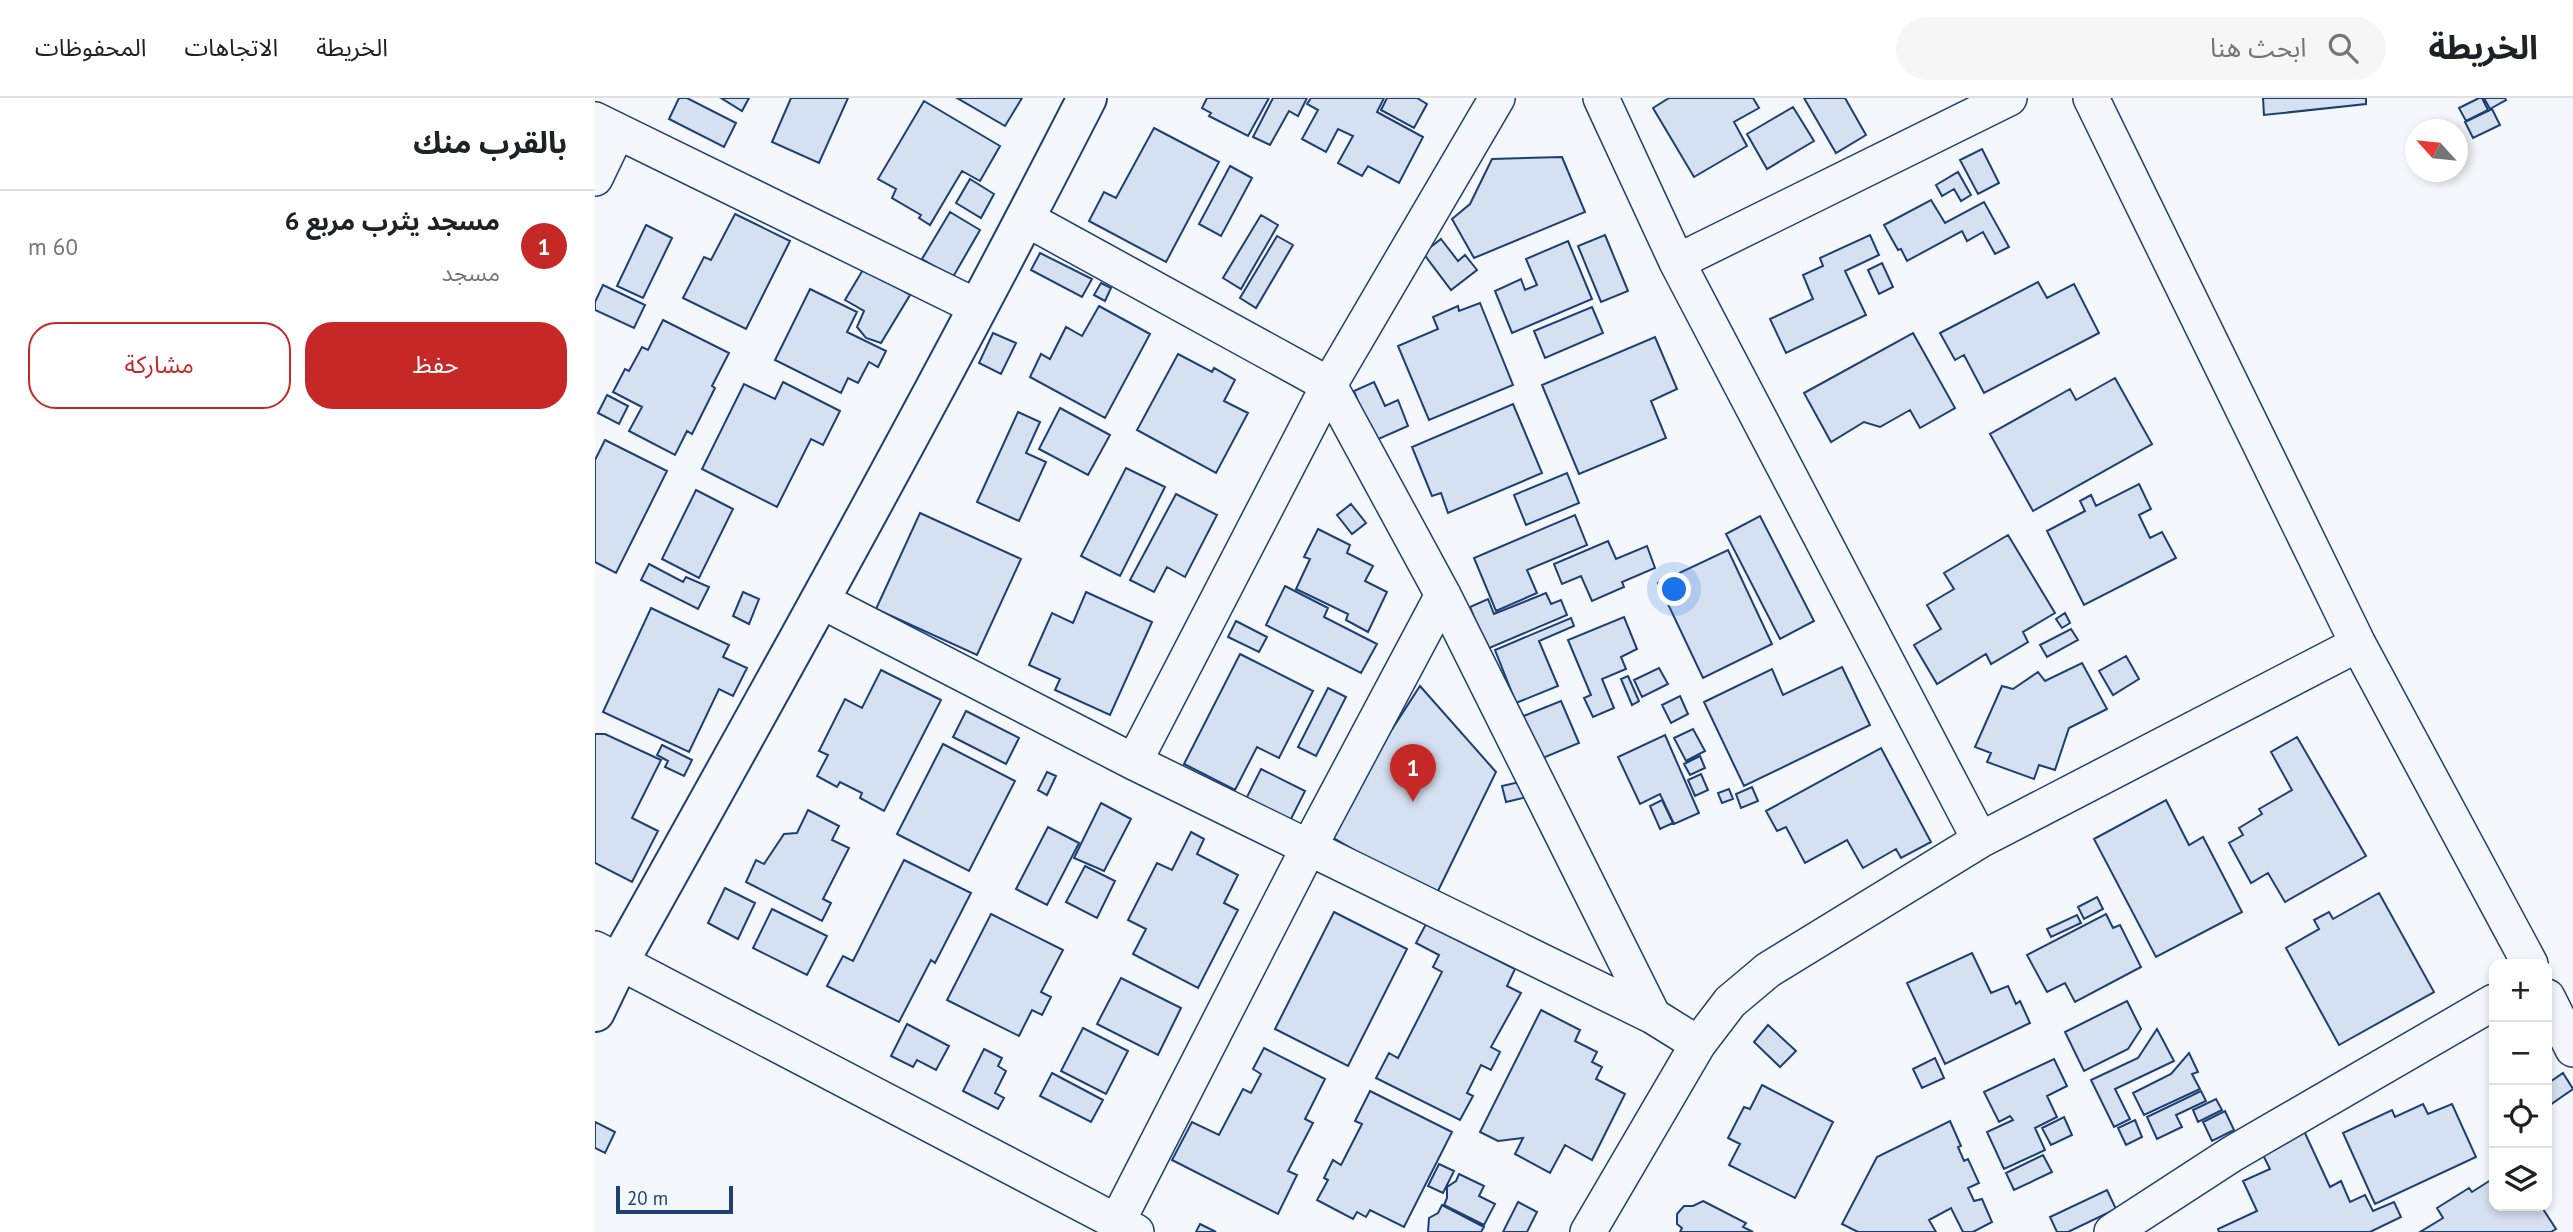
<!DOCTYPE html>
<html lang="ar">
<meta charset="utf-8">
<style>
:root{--surface:#fff;--page:#f6f6f6;--text:#202124;--muted:#757577;--line:#e0e0e0;--accent:#c62828}
body{margin:0;font-family:"PT Sans","Noto Sans Arabic",sans-serif;background:var(--page);color:var(--text);direction:rtl}
.controls{position:absolute;right:21px;bottom:21px;display:grid;overflow:hidden;border-radius:14px;box-shadow:0 4px 10px #0003}
.controls button{width:63px;height:63px;display:grid;place-items:center;padding:0;border:0;border-bottom:2px solid var(--line);background:var(--surface);color:var(--text);font:35px sans-serif}
.compass{position:absolute;left:1810px;top:21px;width:63px;height:63px;border-radius:50%;background:var(--surface);box-shadow:0 4px 10px #0003;rotate:297deg}
.scale{position:absolute;left:21px;bottom:18px;width:117px;box-sizing:border-box;padding-left:7px;border:4px solid #1d3f73;border-top:0;font-size:19px;line-height:24px;white-space:nowrap;color:#1d3f73;-webkit-text-stroke:5px #f4f7fb;paint-order:stroke}
.you{position:absolute;left:1080px;top:492px;width:24px;height:24px;margin:-18px;border:5px solid #fff;border-radius:50%;background:#1a73e8;box-shadow:0 0 0 10px #1a73e833}
.badge{display:grid;place-items:center;width:46px;height:46px;border-radius:50%;background:var(--accent);color:#fff;font-size:23px;font-weight:700}
.pin{position:absolute;translate:-50% -58px;filter:drop-shadow(0 2px 4px #0008)}
.pin::after{content:'';position:absolute;top:37px;width:24px;height:21px;background:inherit;clip-path:polygon(0 0,100% 0,50% 100%)}
.list{margin:0;padding:0;list-style:none}
h2{display:flex;justify-content:space-between;align-items:center;height:91px;margin:0;padding:0 28px;font-size:30px}
h2 small{font-size:23px;font-weight:400;color:var(--muted)}
.list li{display:grid;grid-template-columns:46px 1fr auto;gap:21px;align-items:center;box-sizing:border-box;height:112px;padding:0 28px;border-top:2px solid var(--line)}
.list b{display:block;font-size:26px;white-space:nowrap}
.list p{margin:0;font-size:23px;white-space:nowrap;color:var(--muted)}
.list em{font-size:23px;font-style:normal;color:var(--muted)}
.actions{display:flex;gap:14px;padding:21px 28px}
.actions a{flex:1;padding:16px 0;border:2px solid var(--accent);border-radius:28px;text-align:center;font-size:24px;color:var(--accent)}
.actions .main{background:var(--accent);color:#fff}
.icon{flex:none;width:38px;height:38px;fill:none;stroke:currentColor;stroke-width:2;stroke-linecap:round;stroke-linejoin:round}
.map{position:relative;flex:none;width:1978px;height:1134px;overflow:hidden;direction:ltr}
header{display:flex;align-items:center;gap:42px;box-sizing:border-box;height:98px;padding:0 35px;background:var(--surface);border-bottom:2px solid var(--line)}
header strong{font-size:33px}
nav{display:flex;gap:38px;margin-inline-start:auto;font-size:24px}
.search{width:490px;height:63px;background:var(--page);display:flex;align-items:center;gap:18px;box-sizing:border-box;padding:0 24px;border-radius:38px;color:var(--muted);font-size:26px}
main{display:flex}
aside{flex:1;background:var(--surface)}
.map>svg:first-child{display:block}
.building{fill:#d5e0f0;stroke:#1d3f73;stroke-width:2}
.lines{fill:none;stroke-linecap:round;stroke-linejoin:round}
.minor-casing{stroke:#1d3f73;stroke-width:38}
.tertiary-casing{stroke:#1d3f73;stroke-width:42}
.minor{stroke:#f4f7fb;stroke-width:35}
.tertiary{stroke:#f4f7fb;stroke-width:38}
</style>
<header>
<strong>الخريطة</strong>
<div class="search"><svg class="icon" aria-label="search" viewBox="0 0 24 24"><circle cx="10" cy="10" r="6"/><path d="M15 15l6 6"/></svg>ابحث هنا</div>
<nav><a>الخريطة</a><a>الاتجاهات</a><a>المحفوظات</a></nav>
</header>
<main>
<div class="map">
<svg width="1978" height="1134" viewBox="0 0 1978 1134">
<rect width="100%" height="100%" fill="#f4f7fb"/>
<path class="building" d="M 84,0 L 92,0 L 141,25 L 129,49 L 74,21 Z
M 126,0 L 154,0 L 147,13 Z
M 196,0 L 253,0 L 224,65 L 177,44 Z
M 362,0 L 427,0 L 410,28 Z
M 612,0 L 674,0 L 653,38 L 614,18 L 616,15 L 607,10 Z
M 678,0 L 712,0 L 703,18 L 694,13 L 675,47 L 658,39 Z
M 716,0 L 789,0 L 782,14 L 828,39 L 804,85 L 773,68 L 767,78 L 743,65 L 758,38 L 743,31 L 731,54 L 707,41 L 723,12 L 712,6 Z
M 792,0 L 822,0 L 832,6 L 819,30 L 786,12 Z
M 1074,0 L 1158,0 L 1164,10 L 1139,24 L 1152,48 L 1099,79 L 1058,10 Z
M 1209,0 L 1250,0 L 1271,37 L 1241,55 Z
M 1668,0 L 1771,0 L 1771,6 L 1669,17 Z
M 1884,0 L 1887,0 L 1893,12 L 1871,23 L 1864,10 Z
M 1889,0 L 1910,0 L 1911,2 L 1895,11 Z
M 329,3 L 405,48 L 385,83 L 367,73 L 335,127 L 324,120 L 326,117 L 297,100 L 301,91 L 283,81 Z
M 1198,9 L 1219,43 L 1172,71 L 1152,36 Z
M 1897,11 L 1905,27 L 1878,40 L 1870,24 Z
M 559,30 L 624,64 L 571,164 L 494,123 L 509,94 L 521,100 Z
M 1387,51 L 1404,85 L 1383,96 L 1365,62 Z
M 967,59 L 990,114 L 879,160 L 857,121 L 875,106 L 897,61 Z
M 635,68 L 657,80 L 626,138 L 604,126 Z
M 1363,74 L 1376,97 L 1366,103 L 1359,91 L 1347,98 L 1341,87 Z
M 375,81 L 399,96 L 386,120 L 361,105 Z
M 1336,102 L 1350,125 L 1389,104 L 1414,149 L 1400,156 L 1388,134 L 1372,143 L 1367,133 L 1312,163 L 1306,151 L 1303,152 L 1289,127 Z
M 355,114 L 385,132 L 358,179 L 327,161 Z
M 140,116 L 195,143 L 151,231 L 88,200 L 109,159 L 116,162 Z
M 666,117 L 683,127 L 646,191 L 628,180 Z
M 51,127 L 77,140 L 48,200 L 22,188 Z
M 1010,137 L 1033,193 L 1006,204 L 983,148 Z
M 1275,137 L 1284,157 L 1250,173 L 1271,217 L 1191,255 L 1175,221 L 1218,201 L 1208,177 L 1228,168 L 1225,160 Z
M 682,138 L 698,147 L 661,210 L 645,200 Z
M 846,141 L 863,163 L 870,157 L 882,172 L 856,192 L 828,155 Z
M 973,143 L 997,201 L 917,235 L 900,193 L 926,181 L 930,192 L 942,187 L 931,161 Z
M 445,155 L 497,181 L 487,199 L 436,172 Z
M 1287,165 L 1298,189 L 1284,196 L 1273,172 Z
M 269,170 L 315,197 L 286,245 L 271,240 L 262,229 L 269,213 L 250,202 Z
M 1443,184 L 1452,200 L 1479,186 L 1504,235 L 1389,295 L 1369,257 L 1360,262 L 1345,235 Z
M 506,185 L 516,190 L 510,203 L 499,197 Z
M 8,187 L 50,207 L 39,230 L 0,212 L 0,204 Z
M 215,191 L 262,214 L 252,234 L 291,253 L 283,269 L 274,264 L 263,285 L 253,280 L 246,295 L 180,262 Z
M 885,205 L 918,287 L 834,322 L 803,248 L 843,231 L 838,219 L 863,208 L 864,213 Z
M 504,208 L 555,236 L 510,320 L 435,279 L 446,256 L 455,261 L 471,229 L 487,238 Z
M 997,209 L 1008,235 L 950,260 L 939,233 Z
M 68,222 L 134,255 L 117,288 L 120,290 L 97,336 L 92,333 L 80,357 L 34,333 L 47,309 L 18,294 L 30,271 L 34,273 L 47,249 L 53,252 Z
M 398,235 L 421,245 L 406,276 L 384,265 Z
M 1318,235 L 1360,310 L 1325,330 L 1315,312 L 1285,329 L 1269,324 L 1236,344 L 1209,295 Z
M 1060,239 L 1082,291 L 1056,303 L 1071,340 L 984,376 L 947,287 Z
M 583,256 L 617,274 L 619,270 L 640,282 L 629,303 L 653,315 L 621,375 L 542,332 Z
M 1520,280 L 1557,346 L 1438,413 L 1395,336 L 1475,291 L 1481,302 Z
M 188,284 L 245,313 L 228,347 L 216,341 L 182,409 L 107,371 L 149,286 L 180,301 Z
M 779,284 L 790,308 L 803,302 L 813,328 L 779,343 L 759,293 Z
M 12,297 L 33,308 L 24,326 L 3,315 Z
M 918,306 L 947,375 L 853,415 L 846,395 L 837,398 L 817,349 Z
M 465,310 L 515,337 L 493,377 L 444,351 Z
M 423,314 L 445,324 L 431,355 L 451,364 L 424,423 L 382,404 Z
M 10,342 L 72,373 L 21,475 L 0,464 L 0,362 Z
M 531,370 L 570,389 L 525,478 L 486,458 Z
M 972,375 L 984,405 L 931,427 L 919,397 Z
M 1544,386 L 1556,411 L 1544,417 L 1555,440 L 1567,434 L 1581,460 L 1489,507 L 1452,433 L 1490,413 L 1485,403 L 1496,397 L 1501,408 Z
M 101,392 L 138,411 L 104,480 L 67,461 Z
M 581,396 L 622,417 L 590,479 L 572,469 L 559,494 L 535,482 Z
M 756,406 L 771,425 L 757,436 L 742,417 Z
M 325,415 L 426,461 L 382,557 L 281,511 Z
M 980,417 L 992,447 L 932,472 L 942,495 L 901,513 L 879,460 Z
M 1165,418 L 1219,523 L 1185,541 L 1131,436 Z
M 723,431 L 755,447 L 752,455 L 778,468 L 770,483 L 792,494 L 773,534 L 751,522 L 753,516 L 701,491 L 715,461 L 709,459 Z
M 1413,437 L 1460,515 L 1428,534 L 1433,544 L 1396,566 L 1391,556 L 1342,586 L 1319,547 L 1346,531 L 1332,507 L 1359,491 L 1349,475 Z
M 1013,443 L 1021,461 L 1052,448 L 1060,470 L 1027,484 L 1029,489 L 997,503 L 986,478 L 967,486 L 959,466 Z
M 1133,452 L 1177,546 L 1108,580 L 1063,485 Z
M 54,466 L 88,484 L 91,479 L 114,489 L 103,511 L 46,482 Z
M 690,488 L 733,510 L 729,519 L 782,546 L 766,575 L 671,527 Z
M 148,494 L 164,501 L 154,526 L 138,518 Z
M 491,494 L 557,524 L 515,617 L 460,592 L 465,581 L 434,567 L 457,515 L 478,525 Z
M 951,495 L 956,506 L 966,502 L 972,517 L 892,551 L 875,509 L 893,501 L 899,516 Z
M 56,510 L 134,547 L 128,559 L 152,570 L 138,598 L 124,591 L 94,654 L 8,614 Z
M 1470,515 L 1475,525 L 1467,530 L 1461,521 Z
M 1029,519 L 1042,551 L 1026,559 L 1031,571 L 1007,581 L 1019,610 L 998,619 L 989,600 L 996,597 L 973,542 Z
M 976,520 L 979,528 L 944,543 L 963,588 L 921,605 L 900,552 Z
M 641,523 L 672,539 L 664,554 L 633,539 Z
M 1476,531 L 1483,542 L 1452,559 L 1445,547 Z
M 645,556 L 718,593 L 684,660 L 662,649 L 640,692 L 589,666 Z
M 1531,558 L 1544,581 L 1518,597 L 1504,573 Z
M 1487,565 L 1512,611 L 1474,630 L 1460,672 L 1444,667 L 1439,681 L 1392,664 L 1396,655 L 1380,649 L 1407,588 L 1418,591 L 1443,574 L 1450,583 Z
M 1247,569 L 1275,627 L 1149,688 L 1109,604 L 1177,571 L 1188,597 Z
M 1064,570 L 1073,586 L 1047,599 L 1039,582 Z
M 286,572 L 346,602 L 289,713 L 265,700 L 267,695 L 245,684 L 242,689 L 222,678 L 233,657 L 224,653 L 250,601 L 267,610 Z
M 1033,578 L 1044,603 L 1037,607 L 1026,581 Z
M 825,588 L 901,674 L 840,799 L 730,735 Z
M 733,590 L 751,599 L 721,658 L 703,649 Z
M 1085,598 L 1093,616 L 1076,625 L 1067,607 Z
M 966,603 L 984,645 L 943,662 L 926,619 Z
M 371,613 L 424,640 L 411,666 L 358,639 Z
M 1098,631 L 1110,653 L 1091,663 L 1079,640 Z
M 0,636 L 10,636 L 66,662 L 37,720 L 63,733 L 37,784 L 0,765 Z
M 1070,637 L 1104,715 L 1079,726 L 1065,696 L 1045,706 L 1023,659 Z
M 1702,639 L 1771,758 L 1690,804 L 1673,775 L 1656,785 L 1634,745 L 1648,737 L 1644,730 L 1667,716 L 1664,711 L 1697,692 L 1676,654 Z
M 348,646 L 420,683 L 374,773 L 302,736 Z
M 67,647 L 97,662 L 89,678 L 70,669 L 73,663 L 62,657 Z
M 1286,650 L 1336,744 L 1306,760 L 1301,751 L 1268,770 L 1252,742 L 1210,765 L 1191,729 L 1182,733 L 1171,713 Z
M 1105,658 L 1110,670 L 1095,677 L 1089,666 Z
M 666,671 L 710,693 L 695,723 L 651,701 Z
M 452,674 L 461,678 L 452,697 L 443,692 Z
M 1106,676 L 1113,692 L 1100,698 L 1093,682 Z
M 938,681 L 941,697 L 911,704 L 907,688 Z
M 1157,689 L 1163,703 L 1146,710 L 1141,696 Z
M 1134,691 L 1138,701 L 1127,705 L 1123,695 Z
M 1067,702 L 1078,725 L 1065,731 L 1055,708 Z
M 1571,702 L 1594,747 L 1608,739 L 1647,814 L 1561,859 L 1499,741 Z
M 506,705 L 536,721 L 509,773 L 479,760 Z
M 213,712 L 244,728 L 237,742 L 254,750 L 228,801 L 236,805 L 227,823 L 151,784 L 161,762 L 169,766 L 189,736 L 202,735 Z
M 453,729 L 484,745 L 452,807 L 421,791 Z
M 596,734 L 609,741 L 602,756 L 643,777 L 629,805 L 643,812 L 603,890 L 538,856 L 551,831 L 533,822 L 562,765 L 577,772 Z
M 309,762 L 376,795 L 340,865 L 336,862 L 304,924 L 232,888 L 248,858 L 258,863 Z
M 490,768 L 520,783 L 502,820 L 471,804 Z
M 130,790 L 160,805 L 143,841 L 113,825 Z
M 1784,795 L 1839,894 L 1744,947 L 1691,850 L 1724,831 L 1719,822 L 1734,814 L 1738,821 Z
M 1502,799 L 1508,811 L 1489,821 L 1483,809 Z
M 177,811 L 232,838 L 212,877 L 158,850 Z
M 739,814 L 812,851 L 753,968 L 680,931 Z
M 396,816 L 468,852 L 446,894 L 456,899 L 447,917 L 437,912 L 424,938 L 352,902 Z
M 1511,816 L 1518,830 L 1525,827 L 1546,869 L 1480,904 L 1470,885 L 1452,894 L 1432,857 Z
M 1482,817 L 1486,825 L 1456,839 L 1452,831 Z
M 831,826 L 920,871 L 912,888 L 926,895 L 896,949 L 905,954 L 896,972 L 886,967 L 872,995 L 878,998 L 865,1022 L 781,980 L 794,955 L 803,960 L 847,874 L 838,869 L 844,857 L 821,845 Z
M 1377,855 L 1396,895 L 1413,888 L 1421,906 L 1425,903 L 1435,925 L 1350,966 L 1312,885 Z
M 526,880 L 586,910 L 563,957 L 502,926 Z
M 1532,903 L 1546,931 L 1533,951 L 1489,973 L 1470,934 Z
M 946,912 L 985,932 L 980,943 L 1002,954 L 997,964 L 1007,969 L 1001,981 L 1030,996 L 997,1062 L 970,1047 L 955,1075 L 920,1056 L 928,1040 L 903,1043 L 885,1034 Z
M 312,926 L 354,948 L 341,972 L 322,962 L 318,969 L 296,958 Z
M 1173,927 L 1201,953 L 1185,969 L 1159,944 Z
M 488,930 L 533,953 L 511,996 L 466,973 Z
M 1562,931 L 1579,963 L 1520,991 L 1535,1021 L 1519,1029 L 1496,982 L 1543,960 Z
M 669,950 L 730,981 L 710,1021 L 718,1025 L 693,1073 L 702,1077 L 683,1116 L 577,1062 L 597,1024 L 624,1037 L 648,991 L 656,995 L 666,976 L 658,971 Z
M 389,951 L 407,960 L 403,968 L 411,973 L 400,995 L 409,1000 L 403,1011 L 368,993 Z
M 1594,955 L 1603,974 L 1597,976 L 1605,991 L 1549,1017 L 1538,995 L 1576,976 Z
M 1340,960 L 1349,980 L 1327,990 L 1318,971 Z
M 1459,961 L 1472,988 L 1452,998 L 1462,1019 L 1440,1030 L 1450,1052 L 1409,1071 L 1392,1034 L 1418,1022 L 1415,1018 L 1404,1024 L 1389,994 Z
M 457,975 L 508,1002 L 496,1024 L 445,998 Z
M 1968,975 L 1978,991 L 1952,1009 L 1952,986 Z
M 1167,987 L 1238,1024 L 1200,1100 L 1134,1067 L 1145,1046 L 1133,1040 L 1149,1009 L 1155,1011 Z
M 775,993 L 857,1034 L 809,1129 L 775,1112 L 771,1119 L 762,1114 L 758,1121 L 722,1102 L 733,1082 L 729,1080 L 738,1062 L 746,1067 L 767,1026 L 760,1023 Z
M 1606,993 L 1611,1003 L 1581,1017 L 1587,1029 L 1562,1041 L 1552,1019 Z
M 1621,1001 L 1627,1012 L 1603,1024 L 1598,1012 Z
M 1828,1006 L 1833,1016 L 1857,1006 L 1881,1059 L 1780,1106 L 1748,1035 L 1797,1012 L 1800,1019 Z
M 1630,1013 L 1639,1032 L 1617,1043 L 1608,1024 Z
M 1469,1019 L 1477,1037 L 1456,1047 L 1447,1030 Z
M 1540,1022 L 1547,1039 L 1531,1047 L 1523,1030 Z
M 1355,1023 L 1366,1048 L 1363,1049 L 1369,1063 L 1373,1061 L 1384,1085 L 1373,1090 L 1379,1103 L 1387,1101 L 1397,1124 L 1378,1134 L 1368,1134 L 1356,1110 L 1334,1122 L 1341,1134 L 1263,1134 L 1247,1126 L 1282,1059 Z
M 0,1024 L 20,1034 L 10,1055 L 0,1050 Z
M 1709,1033 L 1735,1089 L 1746,1083 L 1755,1104 L 1770,1097 L 1778,1113 L 1799,1104 L 1806,1119 L 1775,1134 L 1624,1134 L 1623,1131 L 1662,1113 L 1648,1083 L 1675,1071 L 1666,1053 Z
M 1448,1057 L 1457,1074 L 1419,1092 L 1411,1075 Z
M 844,1066 L 859,1073 L 848,1095 L 833,1088 Z
M 864,1076 L 889,1088 L 884,1098 L 900,1106 L 889,1127 L 849,1107 L 852,1100 L 852,1089 L 861,1083 Z
M 1899,1080 L 1899,1108 L 1946,1108 L 1961,1131 L 1956,1134 L 1825,1134 L 1848,1120 L 1842,1110 L 1874,1090 L 1877,1094 Z
M 1512,1092 L 1521,1111 L 1473,1134 L 1462,1134 L 1455,1119 Z
M 1108,1103 L 1151,1125 L 1148,1129 L 1158,1134 L 1085,1134 L 1087,1130 L 1082,1126 L 1082,1116 L 1089,1108 L 1098,1108 Z
M 923,1104 L 942,1114 L 932,1134 L 908,1134 Z
M 847,1107 L 889,1129 L 886,1134 L 833,1134 L 834,1120 L 843,1115 Z
M 605,1126 L 621,1134 L 601,1134 Z"/>
<g class="lines">
<defs>
<path id="minor" d="M 1006,0 L 1082,164 L 1385,742
M 1496,0 L 1763,546 L 1935,866
M 0,22 L 384,210
M 0,80 L 22,34
M 430,120 L 734,287 L 848,497 L 1058,918
M 1082,164 L 1414,0
M 227,503 L 539,664 L 1058,918 L 1103,946
M 539,664 L 734,287 L 902,0
M 0,851 L 541,1134
M 1952,899 L 1978,951
M 522,1124 L 714,749 L 848,497
M 993,1134 L 1103,946 L 1135,904 L 1173,872 L 1385,742 L 1763,546
M 1517,1134 L 1637,1056 L 1899,904"/>
<path id="tertiary" d="M 0,914 L 24,864 C 184,578 343,292 492,0"/>
</defs>
<use href="#minor" class="minor-casing"/>
<use href="#tertiary" class="tertiary-casing"/>
<use href="#minor" class="minor"/>
<use href="#tertiary" class="tertiary"/>
</g>
</svg>
<div class="controls">
<button>+</button>
<button>−</button>
<button><svg class="icon" aria-label="locate" viewBox="0 0 24 24"><circle cx="12" cy="12" r="6"/><path d="M12 2v4M12 18v4M2 12h4M18 12h4"/></svg></button>
<button><svg class="icon" aria-label="layers" viewBox="0 0 24 24"><path d="M12 4l9 5-9 5-9-5zM3 14l9 5 9-5"/></svg></button>
</div>
<svg class="compass" viewBox="-18 -18 36 36"><path d="M0-13l5 13h-10z" fill="#e53935"/><path d="M0 13l5-13h-10z" fill="#757577"/></svg>
<div class="scale">20 m</div>
<div class="you"></div>
<div class="pin badge" style="left:818px;top:704px">1</div>
</div>
<aside>
<h2>بالقرب منك<small></small></h2>
<ul class="list">
<li><span class="badge">1</span><div><b>مسجد يثرب مربع 6</b><p>مسجد</p></div><em>60 m</em></li>
</ul>
<div class="actions"><a class="main">حفظ</a><a>مشاركة</a></div>
</aside>
</main>
